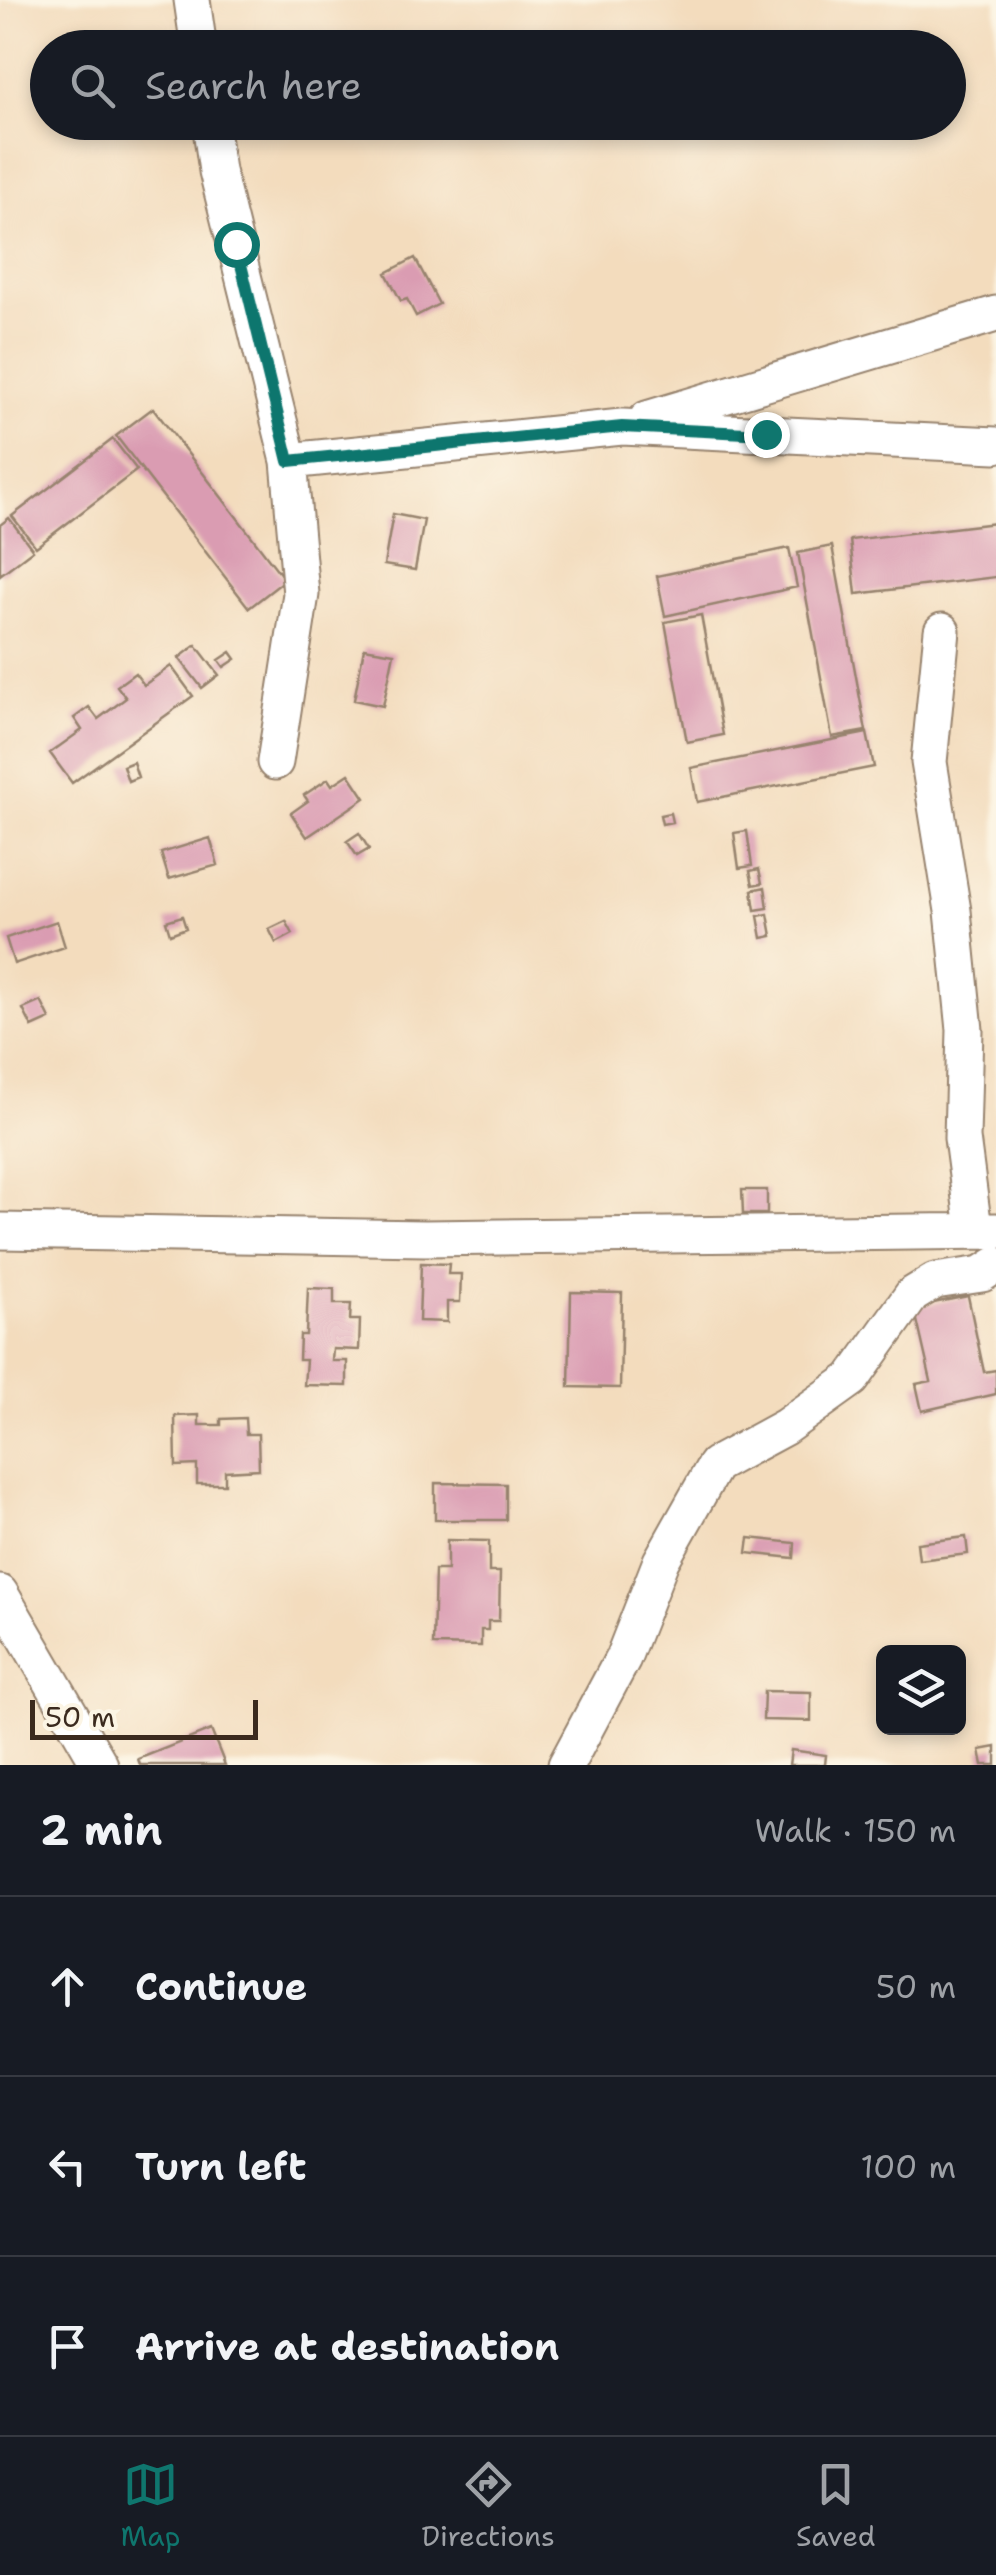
<!DOCTYPE html>
<meta charset="utf-8">
<style>
:root{--surface:#171b24;--page:#242831;--text:#f1f3f6;--muted:#9ea1a6;--line:#363941;--accent:#0f766e}
body{margin:0;font-family:"Shantell Sans",sans-serif;background:var(--page);color:var(--text)}
.controls{position:absolute;right:30px;bottom:30px;display:grid;overflow:hidden;border-radius:15px;box-shadow:0 5px 15px #0003}
.controls button{width:90px;height:90px;display:grid;place-items:center;padding:0;border:0;border-bottom:2px solid var(--line);background:var(--surface);color:var(--text);font:50px sans-serif}
.scale{position:absolute;left:30px;bottom:25px;width:228px;box-sizing:border-box;padding-left:10px;border:5px solid #3b2a1e;border-top:0;font-size:28px;line-height:35px;white-space:nowrap;color:#3b2a1e;-webkit-text-stroke:8px #fcf5e5;paint-order:stroke}
.stop{position:absolute;width:30px;height:30px;margin:-22px;border:8px solid #0f766e;border-radius:50%;background:#fff}
.stop.end{background:#0f766e;border-color:#fff;box-shadow:0 2px 10px #0008}
.list{margin:0;padding:0;list-style:none}
h2{display:flex;justify-content:space-between;align-items:center;height:130px;margin:0;padding:0 40px;font-size:42px}
h2 small{font-size:32px;font-weight:400;color:var(--muted)}
.list li{display:grid;grid-template-columns:65px 1fr auto;gap:30px;align-items:center;box-sizing:border-box;height:180px;padding:0 40px;border-top:2px solid var(--line)}
.list b{display:block;font-size:38px;white-space:nowrap}
.list em{font-size:32px;font-style:normal;color:var(--muted)}
.icon{flex:none;width:55px;height:55px;fill:none;stroke:currentColor;stroke-width:2;stroke-linecap:round;stroke-linejoin:round}
.map{position:relative;flex:none;width:996px;height:1765px;overflow:hidden}
.search{position:absolute;background:var(--surface);box-shadow:0 5px 15px #0003;left:30px;right:30px;top:30px;height:110px;display:flex;align-items:center;gap:25px;box-sizing:border-box;padding:0 35px;border-radius:55px;color:var(--muted);font-size:38px}
.sheet{height:670px;background:var(--surface)}
nav{display:flex;justify-content:space-around;align-items:center;box-sizing:border-box;height:140px;border-top:2px solid var(--line);background:var(--surface);font-size:28px;color:var(--muted)}
nav a{display:grid;justify-items:center;gap:5px}
nav .on{color:var(--accent)}
.map>svg:first-child{display:block}
.building{fill:#da9cb2}
.lines{fill:none;stroke-linecap:round;stroke-linejoin:round}
.minor-casing{stroke:#97836e;stroke-width:39}
.minor{stroke:#fff;stroke-width:35}
.route{stroke:#0f766e;stroke-width:12}
</style>
<div class="map">
<svg width="996" height="1765" viewBox="0 0 996 1765">
<rect width="100%" height="100%" fill="#fcf5e5"/>
<filter id="ink" filterUnits="userSpaceOnUse"><feTurbulence type="fractalNoise" baseFrequency=".01" numOctaves="2"/><feDisplacementMap in="SourceGraphic" scale="20" xChannelSelector="R" yChannelSelector="G"/><feConvolveMatrix kernelMatrix="1 2 1 2 8 2 1 2 1" color-interpolation-filters="sRGB"/></filter>
<filter id="wash" filterUnits="userSpaceOnUse"><feTurbulence type="fractalNoise" baseFrequency=".0048" numOctaves="4" result="noise"/><feDisplacementMap in="SourceGraphic" scale="40" xChannelSelector="R" yChannelSelector="G"/><feGaussianBlur stdDeviation="2.25" result="paint"/><feColorMatrix in="noise" values="0 0 0 0 0 0 0 0 0 0 0 0 0 0 0 0 0 1.4 0 .05"/><feComposite in="paint" operator="in"/></filter>
<g filter="url(#wash)">
<rect width="100%" height="100%" fill="#f3dcbd"/>
<g id="blocks">
<path class="building" d="M 415,258 L 439,304 L 416,316 L 407,299 L 401,301 L 386,273 Z
M 153,408 L 285,580 L 249,608 L 116,436 Z
M 113,439 L 137,470 L 36,547 L 12,516 Z
M 393,514 L 424,520 L 415,570 L 384,565 Z
M 9,518 L 33,550 L 0,575 L 0,525 Z
M 996,523 L 996,577 L 856,594 L 850,540 Z
M 832,546 L 866,731 L 832,737 L 798,553 Z
M 789,548 L 797,587 L 665,616 L 657,576 Z
M 701,615 L 723,735 L 687,742 L 665,622 Z
M 196,645 L 219,675 L 202,688 L 179,658 Z
M 364,648 L 394,653 L 383,706 L 354,700 Z
M 231,652 L 236,659 L 224,667 L 219,660 Z
M 171,666 L 193,696 L 72,783 L 50,753 L 82,730 L 74,718 L 89,707 L 98,719 L 126,698 L 117,686 L 135,673 L 144,685 Z
M 867,733 L 874,767 L 697,802 L 691,768 Z
M 133,762 L 138,777 L 128,781 L 123,766 Z
M 349,774 L 365,798 L 307,837 L 291,813 L 308,801 L 304,795 L 328,779 L 332,785 Z
M 670,813 L 672,822 L 662,824 L 660,815 Z
M 747,831 L 752,866 L 739,868 L 734,833 Z
M 359,833 L 369,849 L 357,856 L 347,841 Z
M 210,838 L 218,865 L 169,879 L 161,853 Z
M 759,869 L 762,883 L 753,885 L 750,871 Z
M 765,887 L 768,908 L 755,910 L 752,890 Z
M 768,914 L 772,936 L 762,938 L 758,916 Z
M 182,916 L 186,928 L 170,934 L 166,921 Z
M 57,921 L 65,947 L 14,964 L 6,938 Z
M 286,921 L 293,934 L 276,943 L 269,929 Z
M 41,1001 L 50,1019 L 32,1027 L 23,1009 Z
M 742,1190 L 767,1190 L 767,1214 L 743,1214 Z
M 421,1263 L 449,1264 L 448,1274 L 461,1274 L 460,1302 L 447,1302 L 447,1322 L 419,1321 Z
M 308,1288 L 334,1289 L 334,1304 L 351,1304 L 350,1320 L 360,1320 L 359,1350 L 333,1349 L 332,1361 L 347,1361 L 347,1386 L 304,1385 L 306,1360 L 299,1360 L 300,1335 L 306,1335 Z
M 571,1292 L 622,1293 L 620,1388 L 569,1387 Z
M 968,1296 L 984,1372 L 996,1370 L 996,1394 L 922,1411 L 916,1384 L 931,1381 L 914,1307 Z
M 199,1415 L 199,1425 L 221,1425 L 221,1419 L 245,1418 L 246,1434 L 258,1434 L 259,1469 L 225,1471 L 225,1484 L 197,1484 L 197,1465 L 176,1466 L 175,1416 Z
M 435,1483 L 506,1484 L 506,1520 L 435,1520 Z
M 966,1537 L 968,1554 L 919,1560 L 917,1543 Z
M 749,1538 L 795,1543 L 794,1558 L 747,1553 Z
M 447,1540 L 489,1541 L 489,1572 L 500,1572 L 499,1621 L 488,1621 L 488,1630 L 481,1630 L 481,1646 L 433,1645 L 435,1570 L 447,1570 Z
M 764,1691 L 811,1692 L 811,1721 L 763,1720 Z
M 211,1730 L 225,1765 L 140,1765 L 138,1759 Z
M 996,1747 L 996,1765 L 983,1765 L 980,1750 Z
M 791,1750 L 826,1755 L 825,1765 L 789,1765 Z"/>
</g>
</g>
<g filter="url(#ink)">
<use href="#blocks" fill-opacity="0" stroke="#97836e" stroke-width="2.5"/>
<g class="lines">
<defs>
<path id="minor" d="M 192,0 L 199,48
M 210,122 L 217,171 L 289,461 L 301,594 L 275,762
M 647,419 L 996,314
M 289,461 L 622,427 L 996,445
M 942,631 L 929,762 L 953,911 L 965,1030 L 962,1138 L 974,1229
M 0,1231 L 425,1238 L 996,1231
M 0,1593 L 100,1765
M 566,1765 L 623,1658 L 661,1561 L 715,1465 L 785,1427 L 852,1379 L 912,1295 L 935,1281 L 982,1274 L 996,1265"/>
</defs>
<use href="#minor" class="minor-casing"/>
<use href="#minor" class="minor"/>
</g>
</g>
<g class="lines" filter="url(#ink)">
<path class="route" d="M 236,244 L 289,461 L 622,427 L 766,434"/>
</g>
</svg>
<div class="controls">
<button><svg class="icon" aria-label="layers" viewBox="0 0 24 24"><path d="M12 4l9 5-9 5-9-5zM3 14l9 5 9-5"/></svg></button>
</div>
<div class="scale">50 m</div>
<div class="stop" style="left:236px;top:244px"></div>
<div class="stop end" style="left:766px;top:434px"></div>
<div class="search"><svg class="icon" aria-label="search" viewBox="0 0 24 24"><circle cx="10" cy="10" r="6"/><path d="M15 15l6 6"/></svg>Search here</div>
</div>
<section class="sheet">
<h2>2 min<small>Walk · 150 m</small></h2>
<ul class="list">
<li><svg class="icon" aria-label="ahead" viewBox="0 0 24 24"><path d="M12 20V5M6 11l6-6 6 6"/></svg><div><b>Continue</b></div><em>50 m</em></li>
<li><svg class="icon" aria-label="left" viewBox="0 0 24 24"><path d="M17 20v-9H6M10 6l-5 5 5 5"/></svg><div><b>Turn left</b></div><em>100 m</em></li>
<li><svg class="icon" aria-label="arrive" viewBox="0 0 24 24"><path d="M6 21V4h12l-3 4 3 4H6"/></svg><div><b>Arrive at destination</b></div></li>
</ul>
</section>
<nav>
<a class="on"><svg class="icon" aria-label="map" viewBox="0 0 24 24"><path d="M3 6l6-2 6 2 6-2v14l-6 2-6-2-6 2zM9 4v14M15 6v14"/></svg>Map</a>
<a><svg class="icon" aria-label="directions" viewBox="0 0 24 24"><path d="M12 3l9 9-9 9-9-9zM9 14v-3h6M13 9l2 2-2 2"/></svg>Directions</a>
<a><svg class="icon" aria-label="saved" viewBox="0 0 24 24"><path d="M7 4h10v16l-5-4-5 4z"/></svg>Saved</a>
</nav>
